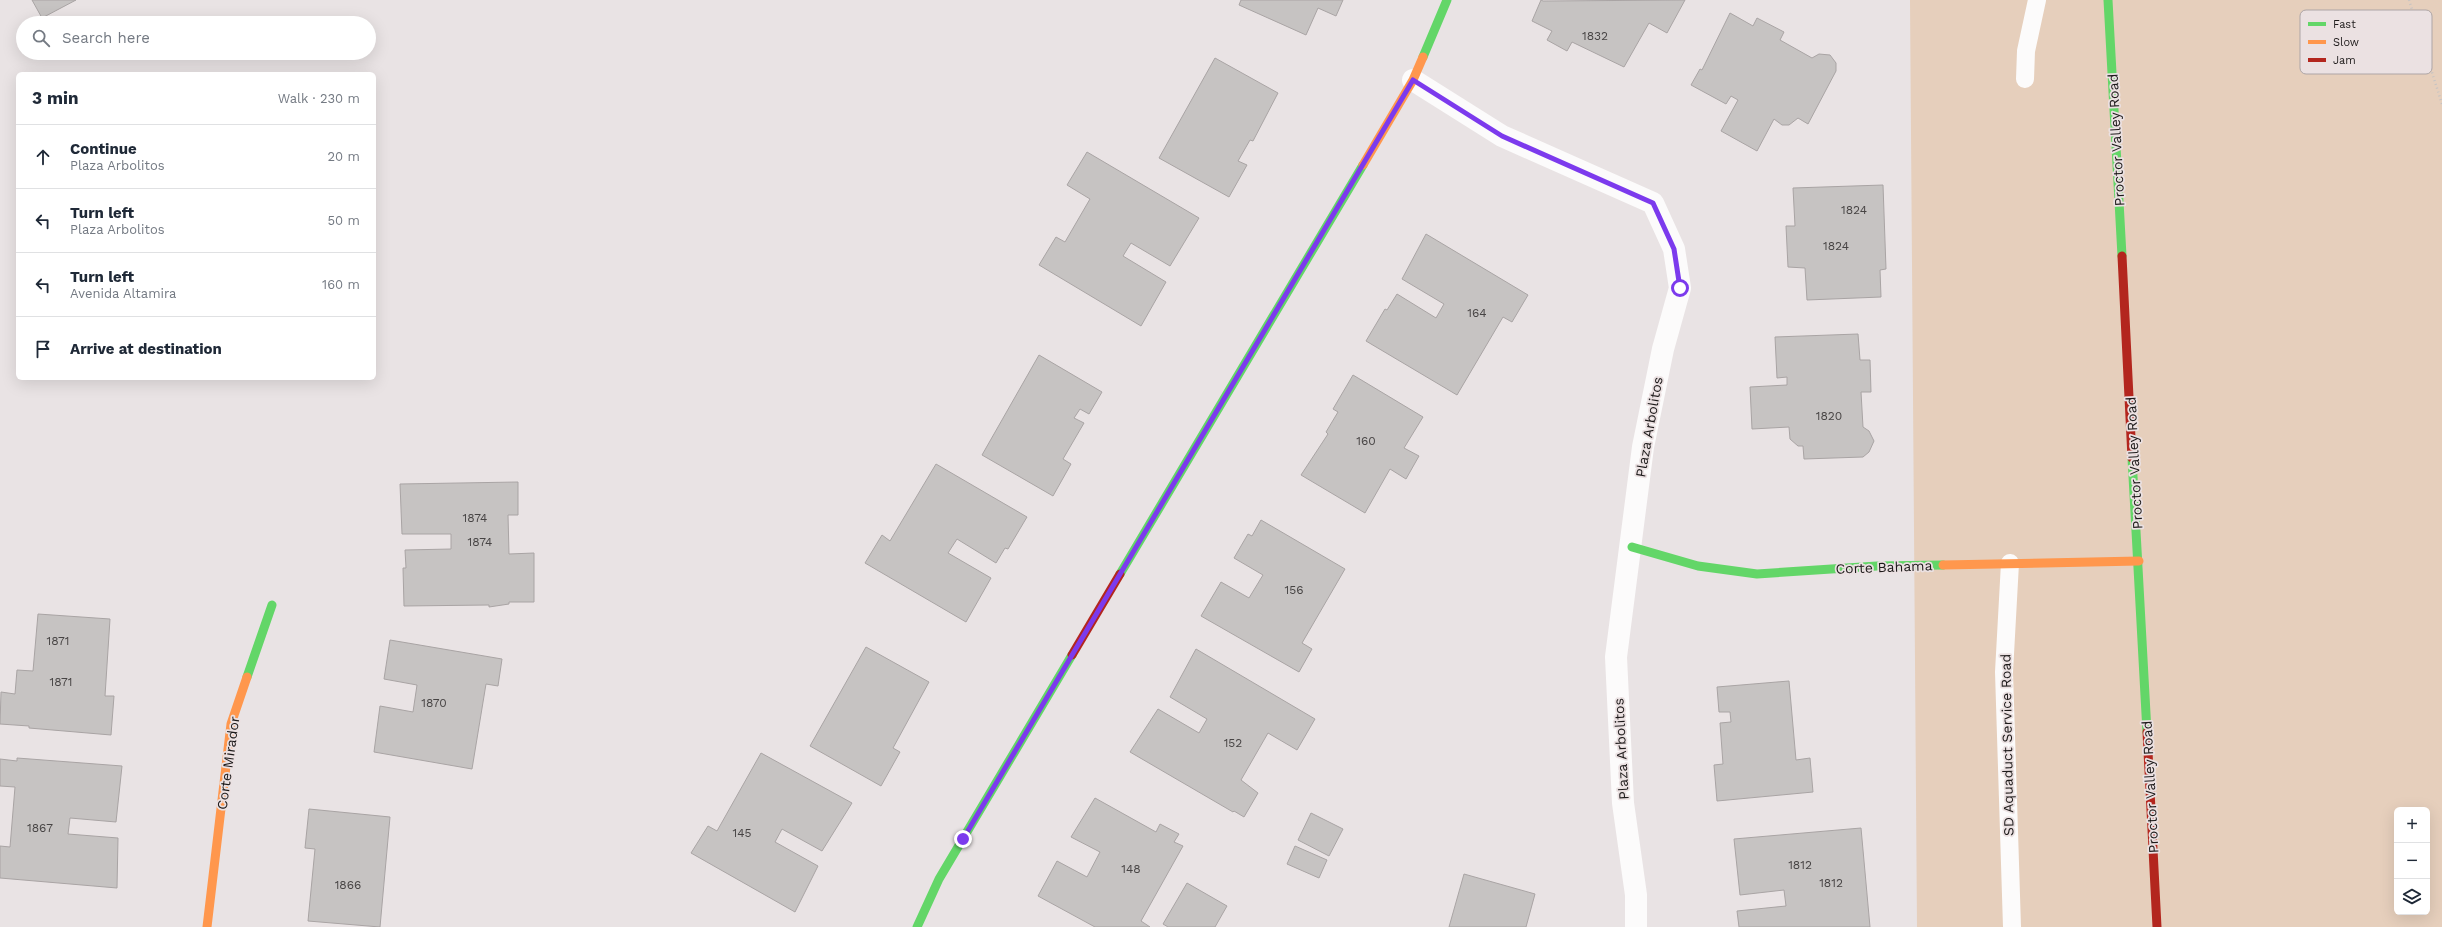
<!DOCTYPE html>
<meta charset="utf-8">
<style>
:root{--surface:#fff;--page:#f2f2f3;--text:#1f2937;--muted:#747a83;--line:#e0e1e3}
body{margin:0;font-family:"Work Sans",sans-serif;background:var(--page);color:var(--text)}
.controls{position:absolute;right:12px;bottom:12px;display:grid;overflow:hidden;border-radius:6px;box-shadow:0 4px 16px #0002}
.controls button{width:36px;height:36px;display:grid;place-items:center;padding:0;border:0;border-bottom:1px solid var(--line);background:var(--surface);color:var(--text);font:20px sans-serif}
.stop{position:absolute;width:12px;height:12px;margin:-9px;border:3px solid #7c3aed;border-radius:50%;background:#fff}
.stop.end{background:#7c3aed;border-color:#fff;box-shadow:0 1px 4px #0008}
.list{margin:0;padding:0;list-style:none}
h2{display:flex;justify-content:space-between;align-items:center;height:52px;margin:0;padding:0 16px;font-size:17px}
h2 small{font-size:13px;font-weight:400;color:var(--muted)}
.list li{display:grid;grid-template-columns:26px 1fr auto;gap:12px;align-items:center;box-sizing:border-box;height:64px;padding:0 16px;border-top:1px solid var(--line)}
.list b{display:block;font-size:15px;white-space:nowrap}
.list p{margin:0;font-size:13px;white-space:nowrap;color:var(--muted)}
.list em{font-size:13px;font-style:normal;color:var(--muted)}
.icon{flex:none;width:22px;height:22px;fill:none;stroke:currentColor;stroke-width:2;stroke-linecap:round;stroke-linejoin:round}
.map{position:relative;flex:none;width:2442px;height:927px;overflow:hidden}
.search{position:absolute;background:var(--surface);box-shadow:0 4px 16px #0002;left:16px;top:16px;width:360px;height:44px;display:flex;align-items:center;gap:10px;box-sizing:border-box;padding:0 14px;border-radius:22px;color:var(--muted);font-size:15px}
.panel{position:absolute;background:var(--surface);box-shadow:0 4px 16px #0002;left:16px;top:72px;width:360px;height:308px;border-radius:6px}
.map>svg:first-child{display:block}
.green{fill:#e6cfbc;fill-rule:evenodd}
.building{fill:#c6c3c2;stroke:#a9a4a4}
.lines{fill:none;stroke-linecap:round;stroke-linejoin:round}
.path{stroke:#c5c3c3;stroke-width:2.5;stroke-dasharray:1 3;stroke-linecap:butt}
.lane{stroke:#fcfbfb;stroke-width:18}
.street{stroke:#fcfbfb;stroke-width:22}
.fast{stroke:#63d668;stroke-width:9}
.slow{stroke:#ff974d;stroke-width:9}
.jam{stroke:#b3261e;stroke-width:9}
.route{stroke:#7c3aed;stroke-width:5}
.labels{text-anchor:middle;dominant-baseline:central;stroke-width:3.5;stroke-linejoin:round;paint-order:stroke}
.number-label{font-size:12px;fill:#474444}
.street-label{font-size:14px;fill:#1d1a1a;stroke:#ebe1e2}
.key{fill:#ebe1e2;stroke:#ada5a6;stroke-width:1}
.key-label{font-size:11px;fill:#1d1a1a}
</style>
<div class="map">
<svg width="2442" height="927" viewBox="0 0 2442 927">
<rect width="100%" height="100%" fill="#e9e3e4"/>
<path class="green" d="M 1910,0 L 2442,0 L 2442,927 L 1917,927 ZM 2397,810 L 2427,810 L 2427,912 L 2397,912 Z"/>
<path class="building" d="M 32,0 L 76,0 L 42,18 Z
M 1241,0 L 1343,0 L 1336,16 L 1318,8 L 1306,35 L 1239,5 Z
M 1541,0 L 1543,1 L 1685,0 L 1667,33 L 1649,23 L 1624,67 L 1572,42 L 1567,51 L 1547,40 L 1552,31 L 1532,21 Z
M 1730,13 L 1753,26 L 1757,18 L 1784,32 L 1780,40 L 1812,58 L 1819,54 L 1830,55 L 1836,63 L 1836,71 L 1808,124 L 1798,118 L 1789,125 L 1782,125 L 1774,119 L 1757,151 L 1721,131 L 1738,100 L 1731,96 L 1726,104 L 1691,85 L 1700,69 L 1702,70 Z
M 1215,58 L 1278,93 L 1253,141 L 1250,140 L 1238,161 L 1247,165 L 1229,197 L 1159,158 Z
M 1087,152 L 1199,218 L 1170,266 L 1131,243 L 1123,256 L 1166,282 L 1141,326 L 1039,265 L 1056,237 L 1065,242 L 1090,199 L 1067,185 Z
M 1883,185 L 1886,269 L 1880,270 L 1881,297 L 1807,300 L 1805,268 L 1788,267 L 1786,226 L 1795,226 L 1793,188 Z
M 1426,234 L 1528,295 L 1512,322 L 1503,317 L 1457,395 L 1366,341 L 1385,309 L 1387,310 L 1397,294 L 1436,318 L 1444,304 L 1402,279 Z
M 1858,334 L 1860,360 L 1870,360 L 1871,392 L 1861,392 L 1863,427 L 1869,431 L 1874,441 L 1869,452 L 1863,457 L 1804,459 L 1803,446 L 1798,446 L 1790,439 L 1789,427 L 1752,429 L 1750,387 L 1787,385 L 1787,377 L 1777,378 L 1775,337 Z
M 1039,355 L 1102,392 L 1089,414 L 1080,409 L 1074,418 L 1084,423 L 1063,459 L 1071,464 L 1053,496 L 982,455 Z
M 1353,375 L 1423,417 L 1404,448 L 1419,456 L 1406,479 L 1390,469 L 1365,513 L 1301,475 L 1328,434 L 1326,432 L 1338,412 L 1333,409 Z
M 936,464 L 1027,517 L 1008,549 L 1005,548 L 996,563 L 957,539 L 948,553 L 991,578 L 966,622 L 865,563 L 882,535 L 890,541 Z
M 518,482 L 518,515 L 508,515 L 509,554 L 534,553 L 534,602 L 509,602 L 509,604 L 489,607 L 489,605 L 404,606 L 403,568 L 406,568 L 405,550 L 451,549 L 451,534 L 402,534 L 400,484 Z
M 1261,520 L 1345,569 L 1302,643 L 1312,649 L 1299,672 L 1201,616 L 1221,582 L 1249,598 L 1263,575 L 1234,558 L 1248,534 L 1252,536 Z
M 38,614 L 110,619 L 105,696 L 114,696 L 111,735 L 29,728 L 29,726 L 0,724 L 1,692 L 15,694 L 17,670 L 33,671 Z
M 390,640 L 502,659 L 498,686 L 486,684 L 472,769 L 374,752 L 380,706 L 413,712 L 417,685 L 384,679 Z
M 866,647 L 929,682 L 893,748 L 900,752 L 881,786 L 810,746 Z
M 1196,649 L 1315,719 L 1297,750 L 1268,733 L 1241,780 L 1258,793 L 1244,817 L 1234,811 L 1233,812 L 1130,752 L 1158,709 L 1199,733 L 1207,719 L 1170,697 Z
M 1789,681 L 1796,760 L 1810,758 L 1813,792 L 1717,801 L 1714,765 L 1723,764 L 1720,723 L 1731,722 L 1730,712 L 1719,712 L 1717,687 Z
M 761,753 L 852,803 L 822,851 L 782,829 L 775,842 L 818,866 L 795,912 L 691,853 L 708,826 L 717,831 Z
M 17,758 L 122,766 L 116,822 L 70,818 L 68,834 L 118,838 L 117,888 L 0,878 L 0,846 L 10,847 L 15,787 L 0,786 L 0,759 L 17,761 Z
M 1095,798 L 1156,832 L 1160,824 L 1179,834 L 1174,842 L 1183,846 L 1141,921 L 1150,927 L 1095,927 L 1038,896 L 1057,861 L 1087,877 L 1100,852 L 1071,837 Z
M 309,809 L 390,817 L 380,927 L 308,921 L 315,849 L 305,848 Z
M 1311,813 L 1343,829 L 1329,856 L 1298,840 Z
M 1861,828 L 1870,927 L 1739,927 L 1737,911 L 1786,906 L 1784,890 L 1740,895 L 1734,839 Z
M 1295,846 L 1327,860 L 1319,878 L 1287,864 Z
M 1464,874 L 1535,894 L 1526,927 L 1449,927 Z
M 1187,883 L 1227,906 L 1215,927 L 1168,927 L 1163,924 Z"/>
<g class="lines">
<path class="path" d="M 2409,0 L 2442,104"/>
<path class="lane" d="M 2025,79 L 2026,51 L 2037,0
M 2010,563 L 2004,672 L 2012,927"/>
<path class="street" d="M 1413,80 L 1502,136 L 1653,203 L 1674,249 L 1680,288 L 1663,349 L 1643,447 L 1616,657 L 1623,803 L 1636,895 L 1636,927"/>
<path class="fast" d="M 2108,0 L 2122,256
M 1423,57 L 1447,0
M 2132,458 L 2147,732
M 1632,547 L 1698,566 L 1757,574 L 1877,566 L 1943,565
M 1120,574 L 1363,165
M 247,677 L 272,605
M 917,927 L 939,879 L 1072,655"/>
<path class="slow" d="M 1363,165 L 1413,80 L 1423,57
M 1943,565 L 2139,561
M 207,927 L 231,724 L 247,677"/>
<path class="jam" d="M 2122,256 L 2132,458
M 1072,655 L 1120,574
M 2147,732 L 2157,927"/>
</g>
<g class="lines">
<path class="route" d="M 963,839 L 1413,80 L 1502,136 L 1653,203 L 1674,249 L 1680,288"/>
</g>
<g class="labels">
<g class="number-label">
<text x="1595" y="36">1832</text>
<text x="1854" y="210">1824</text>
<text x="1836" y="246">1824</text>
<text x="1477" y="313">164</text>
<text x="1829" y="416">1820</text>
<text x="1366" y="441">160</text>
<text x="475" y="518">1874</text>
<text x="480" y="542">1874</text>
<text x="1294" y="590">156</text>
<text x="58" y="641">1871</text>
<text x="61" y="682">1871</text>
<text x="434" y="703">1870</text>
<text x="1233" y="743">152</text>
<text x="40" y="828">1867</text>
<text x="742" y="833">145</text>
<text x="1800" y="865">1812</text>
<text x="1131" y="869">148</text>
<text x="1831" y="883">1812</text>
<text x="348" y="885">1866</text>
</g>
<g class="street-label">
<text transform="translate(2116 140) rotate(-93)">Proctor Valley Road</text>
<text transform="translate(1649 427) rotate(-80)">Plaza Arbolitos</text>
<text transform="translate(2134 463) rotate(-93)">Proctor Valley Road</text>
<text transform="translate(1884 567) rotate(-2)">Corte Bahama</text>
<text transform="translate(2007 745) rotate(-91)">SD Aquaduct Service Road</text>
<text transform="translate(1621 749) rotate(-93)">Plaza Arbolitos</text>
<text transform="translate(228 763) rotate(-82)">Corte Mirador</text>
<text transform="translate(2150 787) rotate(-93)">Proctor Valley Road</text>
</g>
</g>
<rect x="2300" y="10" width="132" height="64" rx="6" class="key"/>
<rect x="2308" y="22" width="18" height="4" fill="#63d668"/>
<rect x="2308" y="40" width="18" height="4" fill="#ff974d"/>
<rect x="2308" y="58" width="18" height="4" fill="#b3261e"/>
<g class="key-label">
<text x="2333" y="28">Fast</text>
<text x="2333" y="46">Slow</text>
<text x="2333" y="64">Jam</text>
</g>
</svg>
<div class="controls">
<button>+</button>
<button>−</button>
<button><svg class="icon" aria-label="layers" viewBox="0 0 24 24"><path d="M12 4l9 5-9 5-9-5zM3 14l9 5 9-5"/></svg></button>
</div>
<div class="stop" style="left:1680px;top:288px"></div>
<div class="stop end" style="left:963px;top:839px"></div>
<div class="search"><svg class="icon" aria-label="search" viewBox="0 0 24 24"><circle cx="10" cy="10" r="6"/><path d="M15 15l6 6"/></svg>Search here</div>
<section class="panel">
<h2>3 min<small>Walk · 230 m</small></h2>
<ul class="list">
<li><svg class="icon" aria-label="ahead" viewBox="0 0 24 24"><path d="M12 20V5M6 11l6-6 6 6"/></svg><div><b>Continue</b><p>Plaza Arbolitos</p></div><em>20 m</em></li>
<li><svg class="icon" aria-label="left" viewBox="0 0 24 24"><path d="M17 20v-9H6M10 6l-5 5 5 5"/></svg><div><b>Turn left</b><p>Plaza Arbolitos</p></div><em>50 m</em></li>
<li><svg class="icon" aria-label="left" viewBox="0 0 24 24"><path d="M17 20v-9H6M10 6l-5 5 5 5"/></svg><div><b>Turn left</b><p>Avenida Altamira</p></div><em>160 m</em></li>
<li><svg class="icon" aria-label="arrive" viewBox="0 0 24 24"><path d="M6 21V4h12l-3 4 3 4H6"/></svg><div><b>Arrive at destination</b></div></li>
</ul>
</section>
</div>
